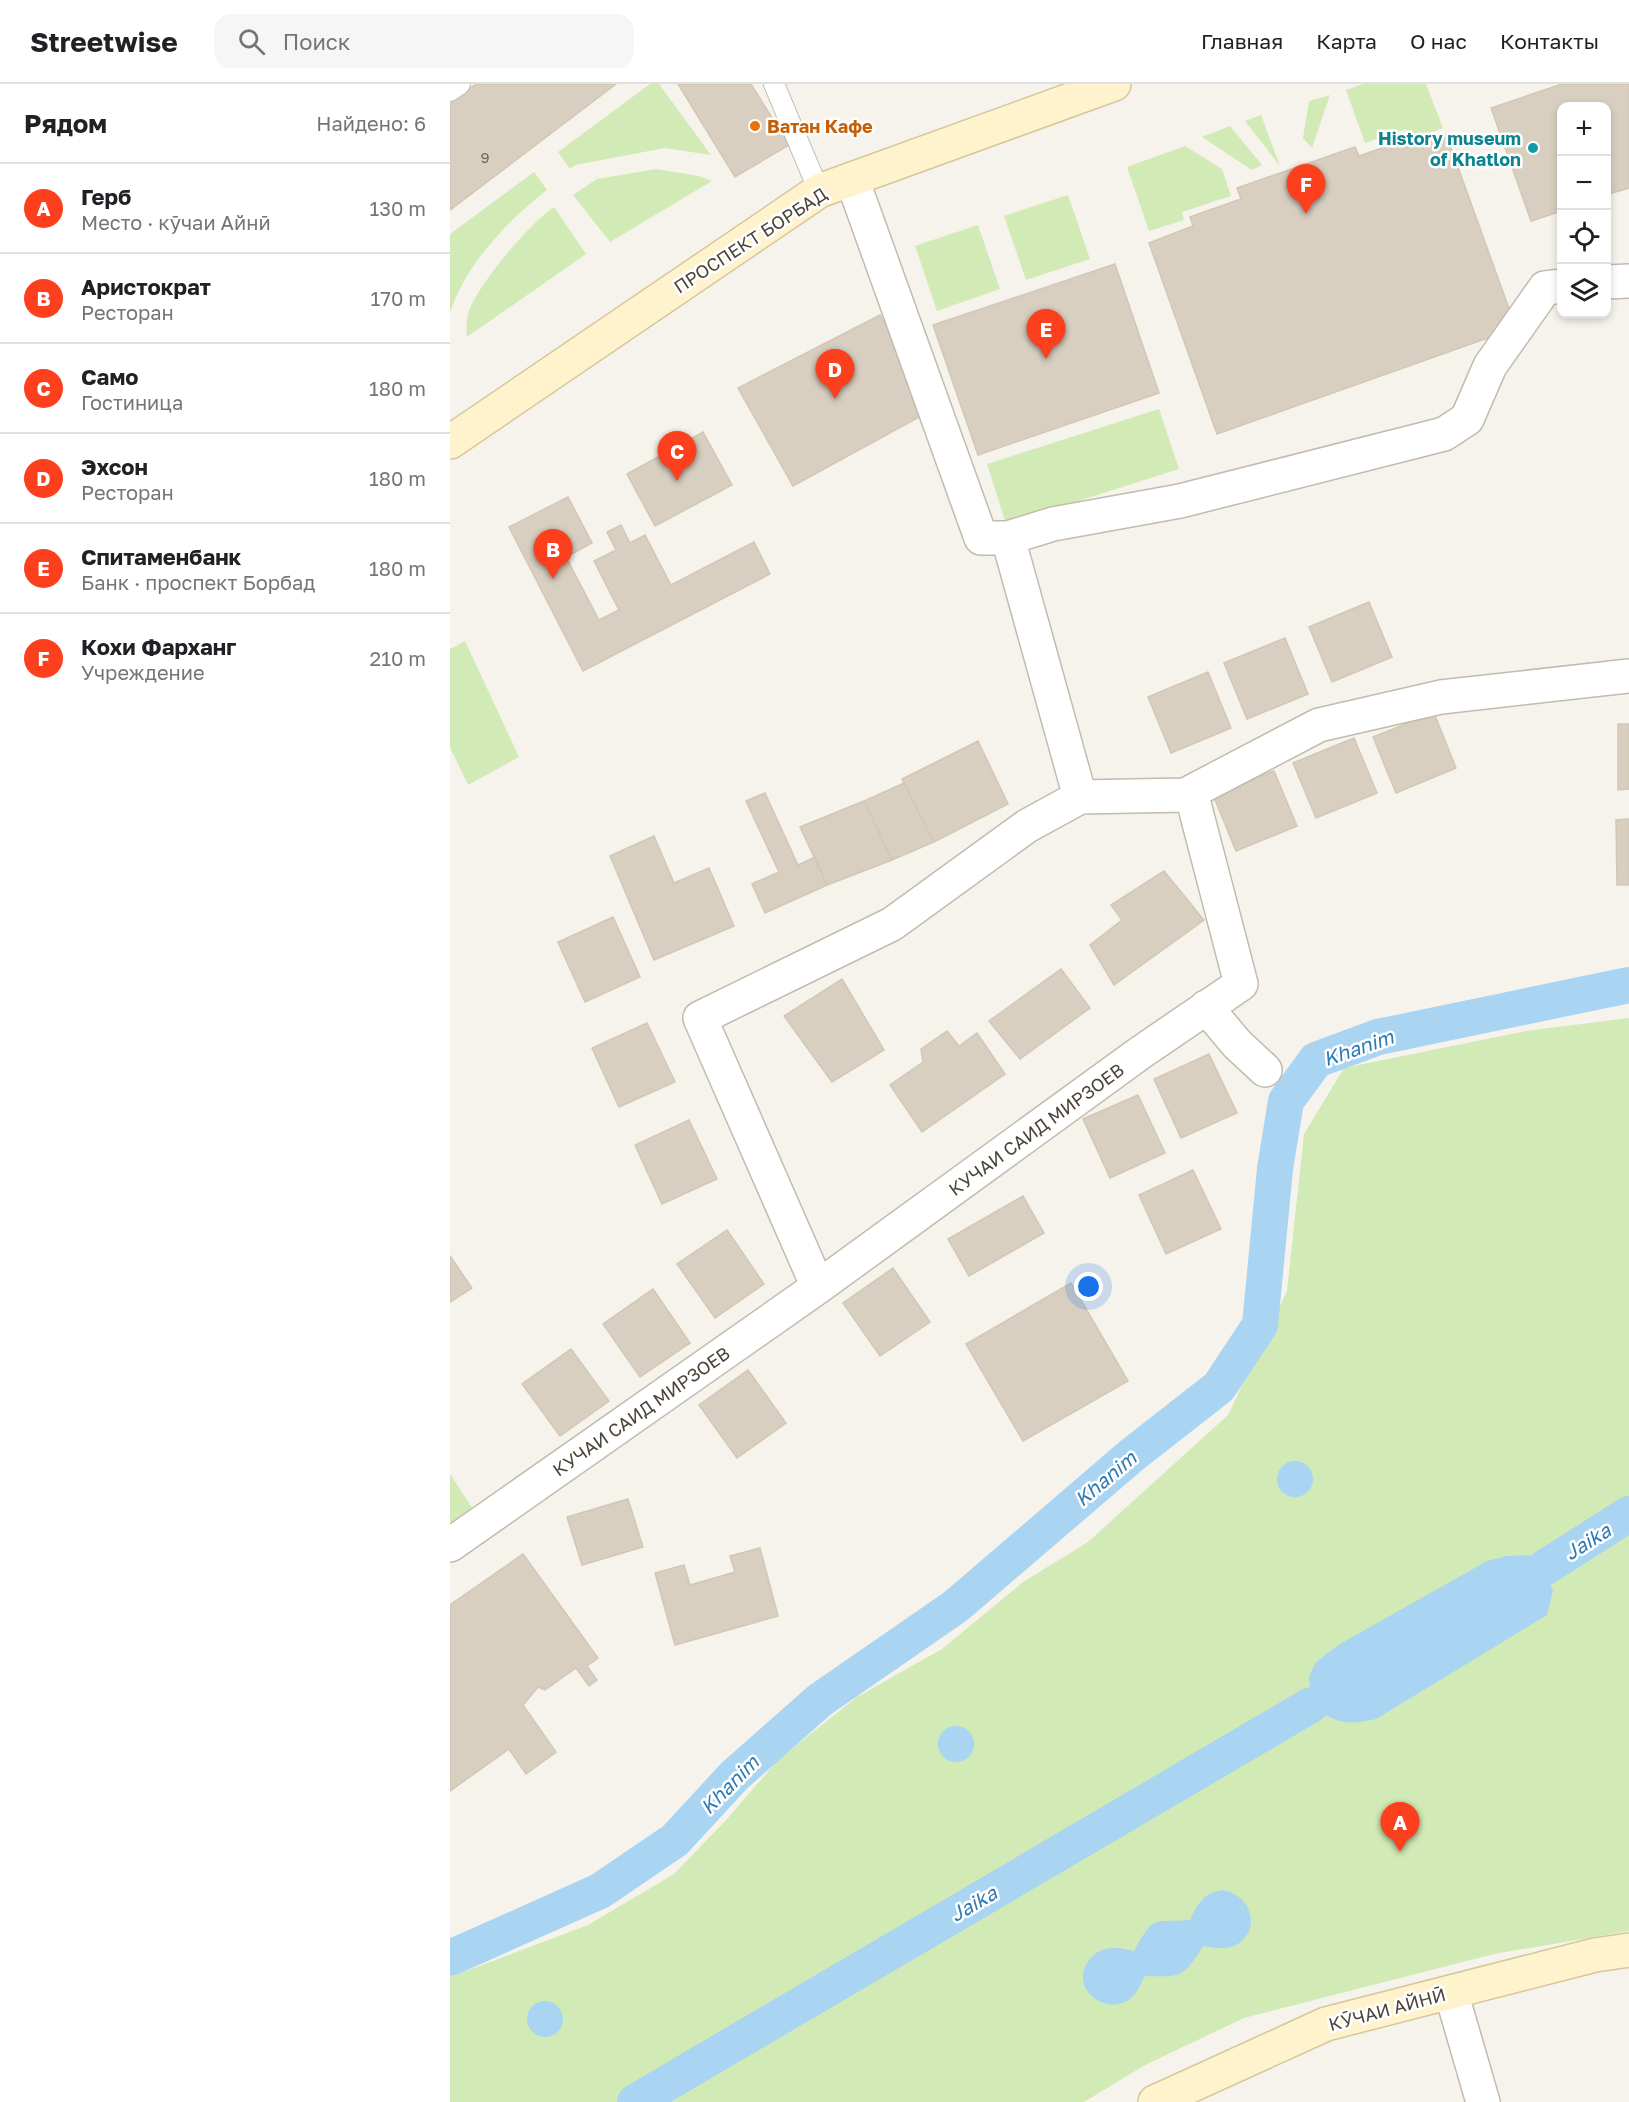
<!DOCTYPE html>
<html lang="ru">
<meta charset="utf-8">
<style>
:root{--surface:#fff;--page:#f6f6f6;--text:#202124;--muted:#757577;--line:#e0e0e0;--accent:#fc3f1d}
body{margin:0;font-family:"Golos Text",sans-serif;background:var(--page);color:var(--text)}
.controls{position:absolute;right:18px;top:18px;display:grid;overflow:hidden;border-radius:12px;box-shadow:0 3px 9px #0003}
.controls button{width:54px;height:54px;display:grid;place-items:center;padding:0;border:0;border-bottom:2px solid var(--line);background:var(--surface);color:var(--text);font:30px sans-serif}
.you{position:absolute;left:639px;top:1203px;width:21px;height:21px;margin:-15px;border:4px solid #fff;border-radius:50%;background:#1a73e8;box-shadow:0 0 0 9px #1a73e833}
.badge{display:grid;place-items:center;width:39px;height:39px;border-radius:50%;background:var(--accent);color:#fff;font-size:20px;font-weight:700}
.pin{position:absolute;translate:-50% -50px;filter:drop-shadow(0 2px 3px #0008)}
.pin::after{content:'';position:absolute;top:32px;width:21px;height:18px;background:inherit;clip-path:polygon(0 0,100% 0,50% 100%)}
.list{margin:0;padding:0;list-style:none}
h2{display:flex;justify-content:space-between;align-items:center;height:78px;margin:0;padding:0 24px;font-size:26px}
h2 small{font-size:20px;font-weight:400;color:var(--muted)}
.list li{display:grid;grid-template-columns:39px 1fr auto;gap:18px;align-items:center;box-sizing:border-box;height:90px;padding:0 24px;border-top:2px solid var(--line)}
.list b{display:block;font-size:22px;white-space:nowrap}
.list p{margin:0;font-size:20px;white-space:nowrap;color:var(--muted)}
.list em{font-size:20px;font-style:normal;color:var(--muted)}
.icon{flex:none;width:33px;height:33px;fill:none;stroke:currentColor;stroke-width:2;stroke-linecap:round;stroke-linejoin:round}
.map{position:relative;flex:none;width:1179px;height:2018px;overflow:hidden}
header{display:flex;align-items:center;gap:36px;box-sizing:border-box;height:84px;padding:0 30px;background:var(--surface);border-bottom:2px solid var(--line)}
header strong{font-size:28px}
nav{display:flex;gap:33px;margin-inline-start:auto;font-size:21px}
.search{width:420px;height:54px;background:var(--page);display:flex;align-items:center;gap:15px;box-sizing:border-box;padding:0 21px;border-radius:18px;color:var(--muted);font-size:22px}
main{display:flex}
aside{flex:1;background:var(--surface)}
.map>svg:first-child{display:block}
.green{fill:#d2eab5}
.water{fill:#a9d4f2}
.lines{fill:none;stroke-linecap:round;stroke-linejoin:round}
.canal{stroke:#a9d4f2;stroke-width:36}
.building{fill:#d8cfc1;stroke:#d3c7b4;stroke-width:1.5}
.lane-casing{stroke:#c2bbae;stroke-width:22}
.street-casing{stroke:#c2bbae;stroke-width:36}
.secondary-casing{stroke:#d6c79b;stroke-width:36}
.lane{stroke:#fff;stroke-width:20}
.street{stroke:#fff;stroke-width:33}
.secondary{stroke:#fff3cd;stroke-width:33}
.food-dot{fill:#e8710a;stroke:#fff;stroke-width:2}
.culture-dot{fill:#0f9aa8;stroke:#fff;stroke-width:2}
.labels{text-anchor:middle;dominant-baseline:central;stroke-width:5;stroke-linejoin:round;paint-order:stroke}
.number-label{font-size:15px;fill:#6e675b}
.food-label{font-size:18px;font-weight:bold;fill:#c56008;stroke:#fff;text-anchor:start}
.culture-label{font-size:18px;font-weight:bold;fill:#0d838f;stroke:#fff;text-anchor:end}
.street-label{font-size:18px;fill:#4b4439;stroke:#fff}
.water-label{font-size:20px;font-style:italic;fill:#2e7ab2;stroke:#fff}
</style>
<header>
<strong>Streetwise</strong>
<div class="search"><svg class="icon" aria-label="search" viewBox="0 0 24 24"><circle cx="10" cy="10" r="6"/><path d="M15 15l6 6"/></svg>Поиск</div>
<nav><a>Главная</a><a>Карта</a><a>О нас</a><a>Контакты</a></nav>
</header>
<main>
<aside>
<h2>Рядом<small>Найдено: 6</small></h2>
<ul class="list">
<li><span class="badge">A</span><div><b>Герб</b><p>Место · кӯчаи Айнӣ</p></div><em>130 m</em></li>
<li><span class="badge">B</span><div><b>Аристократ</b><p>Ресторан</p></div><em>170 m</em></li>
<li><span class="badge">C</span><div><b>Само</b><p>Гостиница</p></div><em>180 m</em></li>
<li><span class="badge">D</span><div><b>Эхсон</b><p>Ресторан</p></div><em>180 m</em></li>
<li><span class="badge">E</span><div><b>Спитаменбанк</b><p>Банк · проспект Борбад</p></div><em>180 m</em></li>
<li><span class="badge">F</span><div><b>Кохи Фарханг</b><p>Учреждение</p></div><em>210 m</em></li>
</ul>
</aside>
<div class="map">
<svg width="1179" height="2018" viewBox="0 0 1179 2018">
<rect width="100%" height="100%" fill="#f6f3ec"/>
<path class="green" d="M 200,0 L 209,0 L 261,71 L 215,64 L 125,81 L 120,85 L 108,68 Z
M 913,0 L 976,0 L 993,44 L 961,56 L 956,45 L 915,59 L 896,6 Z
M 880,11 L 862,64 L 853,54 L 859,17 Z
M 811,31 L 830,82 L 795,37 Z
M 780,42 L 812,81 L 802,86 L 752,53 Z
M 735,62 L 772,85 L 781,112 L 732,128 L 734,136 L 699,147 L 677,83 Z
M 206,85 L 249,92 L 262,97 L 160,158 L 123,111 L 147,95 Z
M 84,88 L 97,106 C 65,131 34,162 14,197 C 8,207 4,218 0,228 L 0,150 Z
M 618,111 L 640,175 L 576,196 L 554,132 Z
M 104,123 L 136,170 L 17,253 C 16,242 16,232 21,222 C 34,194 79,140 104,123 Z
M 528,141 L 550,205 L 487,227 L 465,162 Z
M 709,325 L 729,385 L 556,440 L 537,380 Z
M 15,557 L 69,673 L 18,701 L 0,663 L 0,565 Z
M 1179,934 L 1179,1847 L 1044,1870 L 794,1934 L 695,1981 L 634,2018 L 0,2018 L 0,1893 L 138,1841 L 224,1790 L 277,1735 L 328,1676 L 407,1613 L 492,1565 L 573,1498 L 638,1458 L 778,1331 L 837,1207 L 854,1050 L 894,984 L 1076,947 Z
M 0,1390 L 27,1431 L 0,1450 Z"/>
<path class="water" d="M827 1395a18 18 0 1 1 36 0a18 18 0 1 1-36 0Z
M 1079,1471 L 1094,1484 L 1103,1507 L 1097,1531 L 926,1635 C 895,1642 886,1639 861,1621 L 859,1592 L 866,1578 L 890,1560 L 1037,1477 L 1057,1472 Z
M488 1660a18 18 0 1 1 36 0a18 18 0 1 1-36 0Z
M 772,1806 C 807,1811 812,1857 777,1864 C 769,1865 761,1863 753,1862 C 733,1894 732,1893 695,1892 C 691,1898 689,1907 683,1912 C 668,1928 640,1920 634,1900 C 629,1882 644,1865 661,1864 C 668,1863 677,1866 684,1867 C 705,1830 701,1839 740,1836 C 748,1820 753,1809 772,1806 Z
M77 1935a18 18 0 1 1 36 0a18 18 0 1 1-36 0Z"/>
<g class="lines">
<path class="canal" d="M 1094,1484 L 1179,1430
M 0,1874 L 150,1807 L 225,1756 L 284,1692 L 370,1616 L 506,1522 L 682,1371 L 769,1303 L 810,1241 L 825,1085 L 836,1017 L 866,976 L 928,953 L 1179,901
M 185,2018 L 861,1621"/>
</g>
<path class="building" d="M 26,0 L 166,0 L 0,126 L 0,20 Z
M 228,0 L 301,0 L 339,61 L 285,93 Z
M 1112,0 L 1179,0 L 1179,104 L 1156,111 L 1156,22 L 1112,22 L 1112,127 L 1081,137 L 1041,24 Z
M 996,50 L 1066,244 L 767,350 L 699,159 L 743,142 L 740,133 L 791,115 L 787,104 L 905,63 L 909,72 L 955,56 L 958,64 Z
M 665,180 L 709,309 L 528,371 L 483,241 Z
M 430,231 L 482,326 L 343,402 L 288,304 Z
M 253,348 L 282,401 L 205,442 L 177,390 Z
M 118,413 L 142,459 L 116,473 L 149,536 L 169,526 L 144,477 L 166,466 L 157,448 L 171,441 L 180,459 L 195,451 L 221,501 L 304,458 L 320,490 L 133,587 L 59,443 Z
M 919,518 L 942,573 L 882,598 L 859,543 Z
M 835,554 L 858,610 L 797,635 L 774,579 Z
M 758,588 L 781,644 L 721,669 L 698,613 Z
M 984,629 L 1006,684 L 946,709 L 923,653 Z
M 1168,640 L 1179,640 L 1179,705 L 1168,706 Z
M 904,654 L 927,709 L 866,734 L 843,679 Z
M 528,657 L 558,720 L 484,758 L 452,695 Z
M 824,687 L 847,742 L 786,767 L 763,711 Z
M 454,699 L 484,758 L 442,776 L 414,717 Z
M 315,709 L 348,781 L 365,773 L 377,801 L 315,829 L 302,800 L 329,788 L 296,717 Z
M 414,717 L 442,776 L 377,801 L 350,743 Z
M 1179,735 L 1179,801 L 1167,801 L 1166,736 Z
M 204,752 L 224,799 L 259,784 L 284,842 L 204,876 L 160,772 Z
M 714,787 L 754,836 L 664,901 L 640,861 L 672,836 L 661,821 Z
M 163,833 L 190,893 L 135,918 L 108,858 Z
M 611,885 L 640,924 L 570,975 L 539,937 Z
M 392,895 L 434,966 L 382,998 L 334,932 Z
M 197,939 L 225,998 L 169,1023 L 142,964 Z
M 497,947 L 509,962 L 527,949 L 555,990 L 472,1048 L 440,1001 L 473,978 L 471,965 Z
M 759,970 L 787,1029 L 731,1054 L 704,995 Z
M 688,1011 L 715,1069 L 660,1094 L 633,1035 Z
M 239,1036 L 267,1095 L 212,1120 L 185,1061 Z
M 743,1086 L 771,1145 L 716,1170 L 689,1111 Z
M 573,1112 L 594,1149 L 519,1192 L 498,1155 Z
M 277,1146 L 314,1200 L 265,1234 L 227,1180 Z
M 0,1172 L 22,1204 L 0,1218 Z
M 443,1184 L 480,1238 L 430,1272 L 393,1219 Z
M 621,1199 L 678,1297 L 573,1357 L 516,1260 Z
M 203,1205 L 240,1259 L 190,1293 L 153,1240 Z
M 121,1265 L 159,1317 L 110,1352 L 72,1300 Z
M 298,1286 L 336,1339 L 287,1374 L 249,1321 Z
M 178,1415 L 193,1463 L 132,1481 L 117,1433 Z
M 310,1464 L 328,1532 L 225,1561 L 205,1489 L 234,1481 L 240,1501 L 285,1488 L 280,1472 Z
M 73,1470 L 148,1574 L 137,1582 L 147,1596 L 139,1602 L 126,1584 L 95,1606 L 88,1603 L 73,1621 L 106,1668 L 76,1690 L 59,1665 L 0,1707 L 0,1521 Z"/>
<g class="lines">
<defs>
<path id="lane" d="M 324,0 L 369,107
M 0,7 L 10,0"/>
<path id="street" d="M 402,95 L 531,454 L 558,454 L 630,713
M 1156,198 L 1179,197
M 558,454 L 603,440 L 730,417 L 994,350 L 1017,335 L 1040,282 L 1095,204 L 1112,202
M 756,923 L 787,960 L 815,986
M 368,1203 L 250,934 L 442,840 L 577,742 L 630,713 L 735,711
M 0,1461 L 368,1203 L 690,969 L 791,900 L 741,708 L 869,641 L 991,613 L 1179,592
M 1001,1908 L 1033,2018"/>
<path id="secondary" d="M 0,358 L 369,107 L 664,0
M 705,2018 L 876,1940 L 1145,1871 L 1179,1866"/>
</defs>
<use href="#lane" class="lane-casing"/>
<use href="#street" class="street-casing"/>
<use href="#secondary" class="secondary-casing"/>
<use href="#lane" class="lane"/>
<use href="#street" class="street"/>
<use href="#secondary" class="secondary"/>
</g>
<circle class="food-dot" cx="305" cy="42" r="6"/>
<circle class="culture-dot" cx="1083" cy="64" r="6"/>
<g class="labels">
<g class="number-label">
<text x="35" y="73">9</text>
</g>
<g class="food-label">
<text x="317" y="42">Ватан Кафе</text>
</g>
<g class="culture-label">
<text x="1071" y="54">History museum<tspan x="1071" dy="21">of Khatlon</tspan></text>
</g>
<g class="street-label">
<text transform="translate(300 156) rotate(-33)">ПРОСПЕКТ БОРБАД</text>
<text transform="translate(586 1045) rotate(-36)">КУЧАИ САИД МИРЗОЕВ</text>
<text transform="translate(191 1327) rotate(-35)">КУЧАИ САИД МИРЗОЕВ</text>
<text transform="translate(937 1925) rotate(-15)">КӮЧАИ АЙНӢ</text>
</g>
<g class="water-label">
<text transform="translate(908 963) rotate(-19)">Khanim</text>
<text transform="translate(655 1394) rotate(-40)">Khanim</text>
<text transform="translate(1137 1457) rotate(-32)">Jaika</text>
<text transform="translate(279 1700) rotate(-45)">Khanim</text>
<text transform="translate(523 1819) rotate(-30)">Jaika</text>
</g>
</g>
</svg>
<div class="controls">
<button>+</button>
<button>−</button>
<button><svg class="icon" aria-label="locate" viewBox="0 0 24 24"><circle cx="12" cy="12" r="6"/><path d="M12 2v4M12 18v4M2 12h4M18 12h4"/></svg></button>
<button><svg class="icon" aria-label="layers" viewBox="0 0 24 24"><path d="M12 4l9 5-9 5-9-5zM3 14l9 5 9-5"/></svg></button>
</div>
<div class="you"></div>
<div class="pin badge" style="left:950px;top:1768px">A</div>
<div class="pin badge" style="left:103px;top:495px">B</div>
<div class="pin badge" style="left:227px;top:397px">C</div>
<div class="pin badge" style="left:385px;top:315px">D</div>
<div class="pin badge" style="left:596px;top:275px">E</div>
<div class="pin badge" style="left:856px;top:130px">F</div>
</div>
</main>
